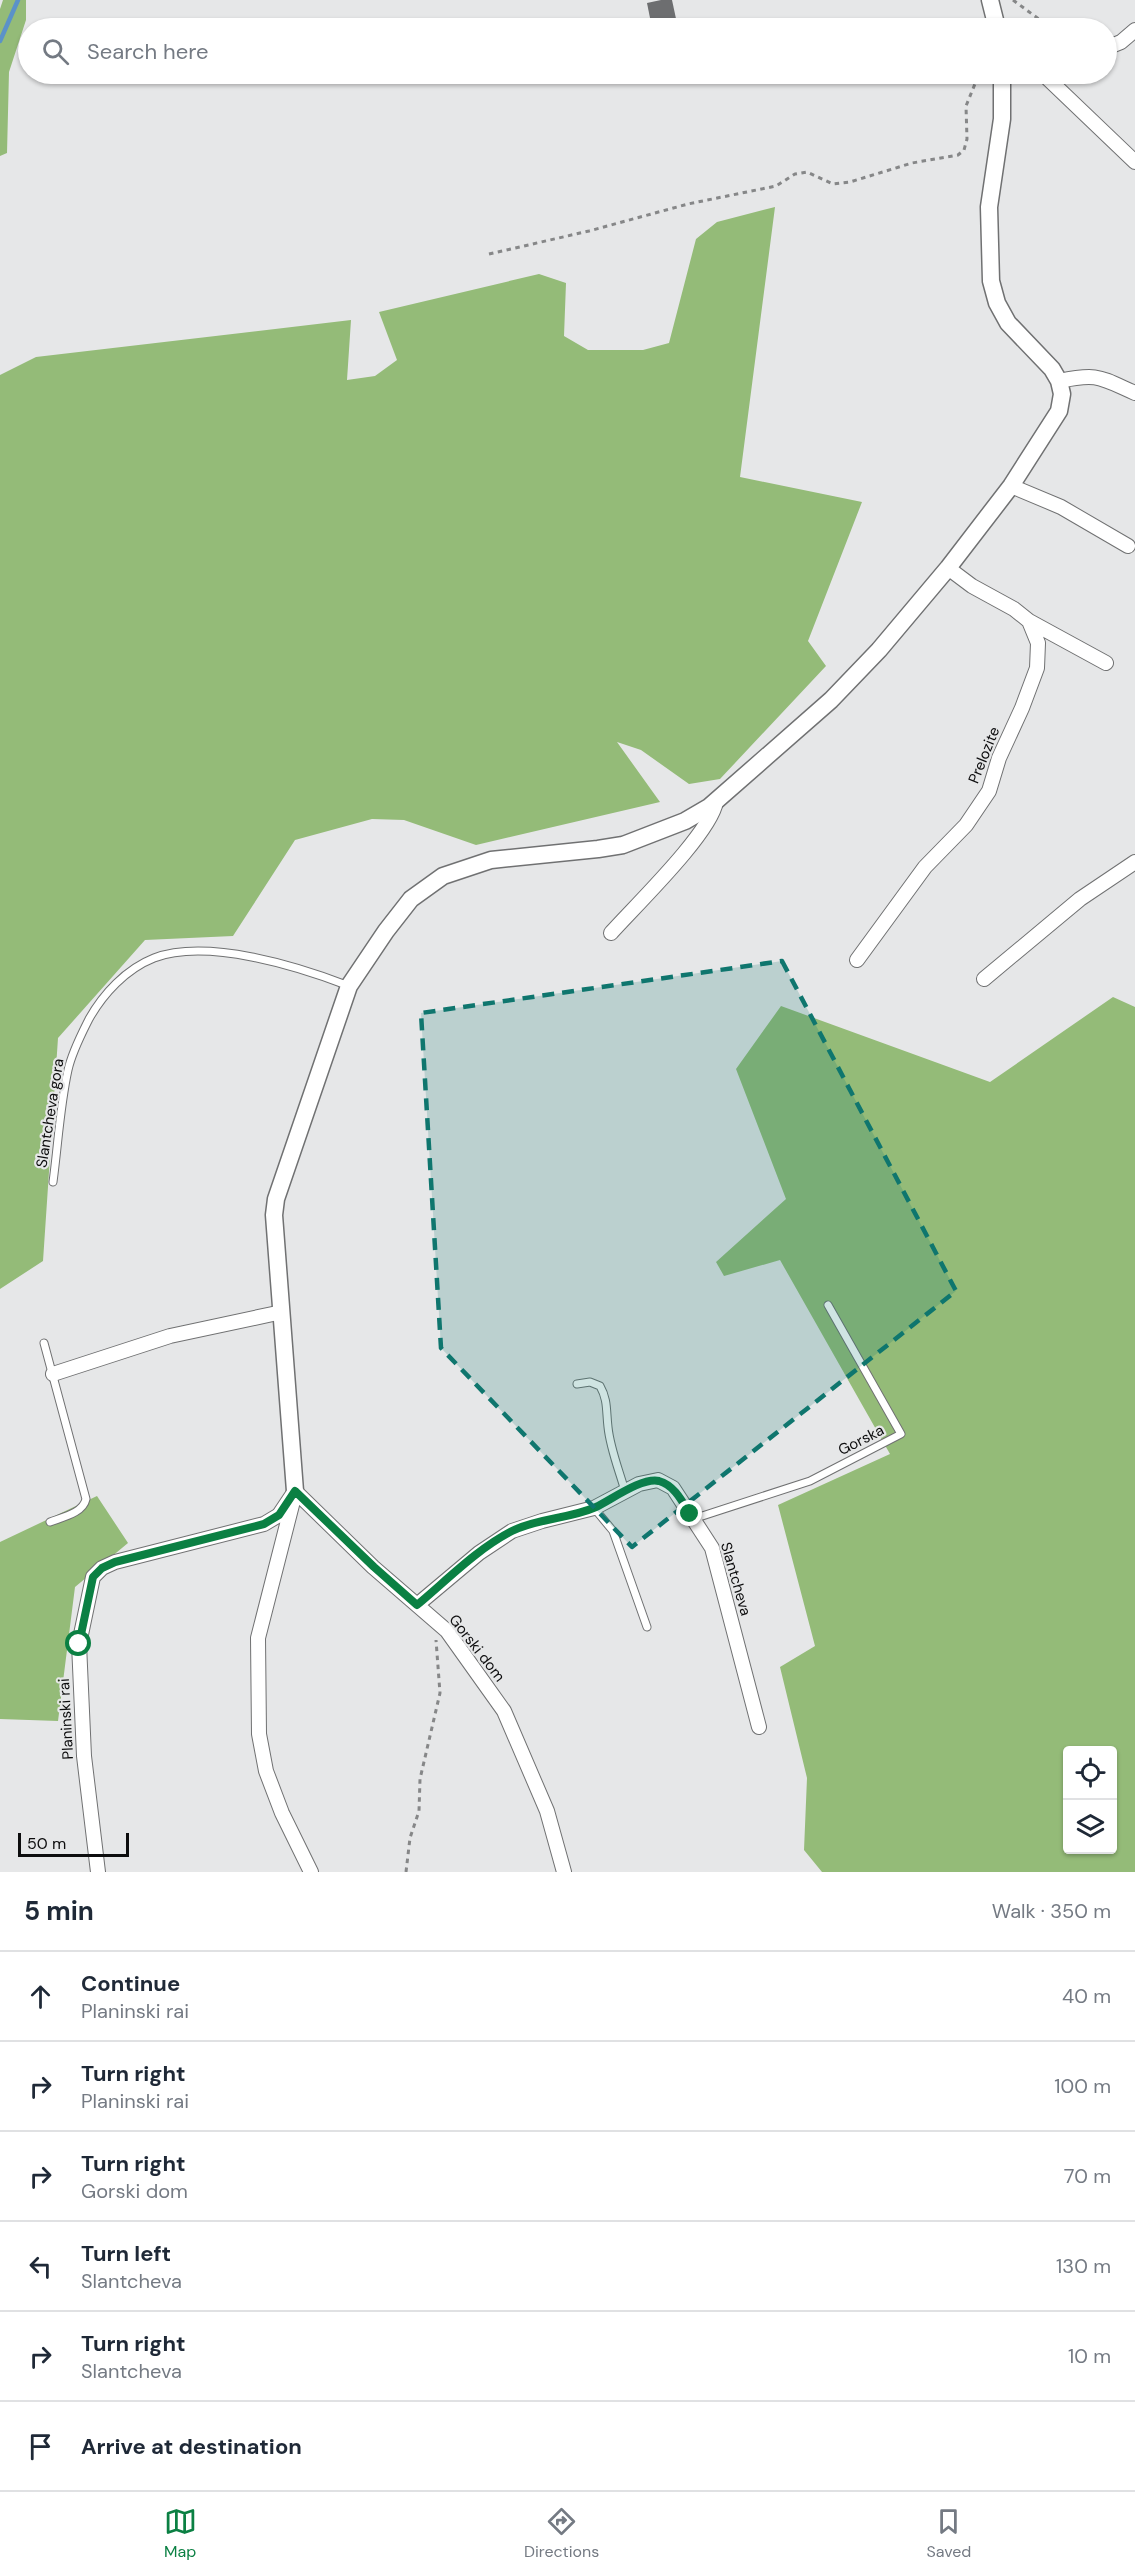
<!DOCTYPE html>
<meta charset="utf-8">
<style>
:root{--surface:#fff;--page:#f6f6f7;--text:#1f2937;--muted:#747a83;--line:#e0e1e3;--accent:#0b8043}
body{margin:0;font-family:"DM Sans",sans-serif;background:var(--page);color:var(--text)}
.controls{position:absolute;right:18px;bottom:18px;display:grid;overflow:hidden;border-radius:6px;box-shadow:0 2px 4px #0004}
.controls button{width:54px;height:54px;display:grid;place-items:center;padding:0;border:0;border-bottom:2px solid var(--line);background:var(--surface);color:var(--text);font:30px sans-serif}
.scale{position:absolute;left:18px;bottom:15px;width:111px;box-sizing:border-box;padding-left:6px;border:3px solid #0d0d0e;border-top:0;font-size:16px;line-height:21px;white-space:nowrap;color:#0d0d0e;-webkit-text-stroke:4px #e6e7e8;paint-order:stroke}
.stop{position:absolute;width:18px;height:18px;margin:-14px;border:4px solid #0b8043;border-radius:50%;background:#fff}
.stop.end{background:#0b8043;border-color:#fff;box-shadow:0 2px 6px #0008}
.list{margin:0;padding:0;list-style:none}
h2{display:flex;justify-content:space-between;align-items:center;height:78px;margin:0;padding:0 24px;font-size:26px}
h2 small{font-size:20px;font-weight:400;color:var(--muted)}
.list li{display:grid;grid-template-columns:39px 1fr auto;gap:18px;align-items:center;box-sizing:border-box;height:90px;padding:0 24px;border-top:2px solid var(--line)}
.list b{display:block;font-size:22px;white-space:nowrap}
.list p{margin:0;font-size:20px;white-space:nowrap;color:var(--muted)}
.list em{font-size:20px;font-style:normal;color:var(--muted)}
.icon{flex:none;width:33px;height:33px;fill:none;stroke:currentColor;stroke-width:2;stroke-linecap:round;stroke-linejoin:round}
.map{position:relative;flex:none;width:1135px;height:1872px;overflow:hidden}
.search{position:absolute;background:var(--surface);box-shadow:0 2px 4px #0004;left:18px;right:18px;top:18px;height:66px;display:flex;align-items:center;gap:15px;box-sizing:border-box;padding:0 21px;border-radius:33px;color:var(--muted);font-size:22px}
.sheet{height:618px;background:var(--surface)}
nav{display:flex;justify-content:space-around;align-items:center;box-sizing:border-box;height:84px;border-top:2px solid var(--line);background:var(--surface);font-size:16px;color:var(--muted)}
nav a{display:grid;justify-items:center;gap:3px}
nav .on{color:var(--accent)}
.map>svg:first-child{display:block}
.forest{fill:#94bb78;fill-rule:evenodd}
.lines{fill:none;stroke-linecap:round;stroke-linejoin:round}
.stream{stroke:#5b92c8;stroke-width:4.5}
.building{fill:#6d6e70}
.service-casing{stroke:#707172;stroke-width:9}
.minor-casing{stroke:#707172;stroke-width:16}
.tertiary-casing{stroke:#707172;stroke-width:19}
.path{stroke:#868788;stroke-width:3;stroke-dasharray:4.5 4.5;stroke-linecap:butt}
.service{stroke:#fff;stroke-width:7}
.minor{stroke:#fff;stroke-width:14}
.tertiary{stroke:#fff;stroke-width:16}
.route{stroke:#0b8043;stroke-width:8}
.marked{fill:#0f766e;fill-opacity:0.2;stroke:#0f766e;stroke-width:4.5;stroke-dasharray:12 8;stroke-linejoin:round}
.labels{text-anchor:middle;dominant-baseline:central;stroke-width:4.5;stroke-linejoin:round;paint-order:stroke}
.street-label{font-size:15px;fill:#0d0d0e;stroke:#e6e7e8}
</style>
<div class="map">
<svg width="1135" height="1872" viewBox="0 0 1135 1872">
<rect width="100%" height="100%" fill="#e6e7e8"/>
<path class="forest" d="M 3,0 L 26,0 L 26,20 L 9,72 L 7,153 L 0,156 L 0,9 Z
M 775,207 L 740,477 L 862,502 L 808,641 L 826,666 L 720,779 L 689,784 L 641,750 L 617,742 L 660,802 L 476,845 L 404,820 L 372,819 L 295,840 L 233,936 L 145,940 L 58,1038 L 43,1261 L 0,1289 L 0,375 L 36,357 L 351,320 L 347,380 L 375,376 L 397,360 L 379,312 L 539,274 L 566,283 L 564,336 L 588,350 L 643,350 L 669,343 L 696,239 L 717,222 Z
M 1113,997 L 1135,1007 L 1135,1872 L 822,1872 L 804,1850 L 807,1778 L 780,1667 L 815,1646 L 778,1505 L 890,1454 L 780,1260 L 724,1276 L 716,1262 L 786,1199 L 736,1069 L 781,1006 L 990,1082 ZM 1068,1750 L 1112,1750 L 1112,1850 L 1068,1850 Z
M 97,1496 L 128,1543 L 75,1587 L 58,1721 L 0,1719 L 0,1542 Z"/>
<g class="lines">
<path class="stream" d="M 0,41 L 18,0"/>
</g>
<path class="building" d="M 661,0 L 672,0 L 678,28 L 652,28 L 647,3 Z"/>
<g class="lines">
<defs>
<path id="service" d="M 53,1182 C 58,1145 60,1106 68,1070 C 72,1052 81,1035 89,1019 C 103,994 126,969 154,958 C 207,938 297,966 349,986
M 44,1343 L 86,1499 C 83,1513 63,1517 50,1522
M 577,1384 L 590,1382 L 600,1386 C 608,1400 606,1411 608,1427 C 610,1448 619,1470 625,1491
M 594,1508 L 613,1531 L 647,1627
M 693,1519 L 810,1481 L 901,1434 L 828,1305"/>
<path id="minor" d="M 1106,48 L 1121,42 L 1135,30
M 1043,74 L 1135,162
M 1059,381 C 1098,373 1099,377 1135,393
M 1011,486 L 1061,507 L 1128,546
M 1029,621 L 1106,663
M 611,933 C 635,906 710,834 716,802
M 857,960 L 925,867 L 966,825 L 989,791 L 999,758 L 1022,708 L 1037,668 L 1038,643 L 1029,621 L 1014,609 L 972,586 L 948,568
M 984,979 L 1080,899 L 1135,862
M 53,1374 L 170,1336 L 282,1312
M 295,1491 L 373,1567 L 447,1631 L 504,1711 L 547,1811 L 564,1872
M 293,1501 L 258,1638 L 259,1734 L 266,1771 L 282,1813 L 311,1872
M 417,1605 L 479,1553 L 512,1531 L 542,1521 L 594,1508 L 639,1484 L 658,1480 L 673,1488 L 712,1548 L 759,1727
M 98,1872 L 84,1756 L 79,1644 L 93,1577 L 102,1568 L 115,1562 L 264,1524 L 279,1515 L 295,1491"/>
<path id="tertiary" d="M 990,0 L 997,28
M 295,1491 L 274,1215 L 276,1199 L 349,986 L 386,931 L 411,899 L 443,876 L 491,860 L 598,849 L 623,845 L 685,821 L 709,807 L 831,700 L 879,650 L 948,568 L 1011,486 L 1059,411 L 1062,394 L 1059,381 L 1052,369 L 1008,323 L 997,303 L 991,281 L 989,207 L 1002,119 L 1002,74"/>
</defs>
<use href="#service" class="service-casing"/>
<use href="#minor" class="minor-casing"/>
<use href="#tertiary" class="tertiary-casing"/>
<path class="path" d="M 1013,0 L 1051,28
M 489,254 L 589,231 L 688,204 L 776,186 L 795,174 L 807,172 L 833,184 L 850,182 L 912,163 L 958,155 L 964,150 L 967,139 L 966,106 L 979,74
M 406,1872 L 410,1838 L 419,1811 L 420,1779 L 440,1693 L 436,1640"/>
<use href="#service" class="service"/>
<use href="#minor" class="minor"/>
<use href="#tertiary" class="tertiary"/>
</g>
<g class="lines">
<path class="route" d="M 79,1644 L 93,1577 L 102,1568 L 115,1562 L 264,1524 L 279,1515 L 295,1491 L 374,1567 L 417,1605 C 447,1580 477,1549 512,1531 C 538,1518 569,1519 596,1507 C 611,1500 642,1477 659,1481 C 674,1485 682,1501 690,1514"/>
</g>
<path class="marked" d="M 782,961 L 956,1291 L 632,1547 L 441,1348 L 421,1013 Z"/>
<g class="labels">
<g class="street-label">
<text transform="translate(984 755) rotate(-68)">Prelozite</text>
<text transform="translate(50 1113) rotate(-81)">Slantcheva gora</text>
<text transform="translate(861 1440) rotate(-27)">Gorska</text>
<text transform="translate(736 1579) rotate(74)">Slantcheva</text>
<text transform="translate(477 1648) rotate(52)">Gorski dom</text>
<text transform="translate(66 1719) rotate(-93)">Planinski rai</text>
</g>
</g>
</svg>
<div class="controls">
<button><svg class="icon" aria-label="locate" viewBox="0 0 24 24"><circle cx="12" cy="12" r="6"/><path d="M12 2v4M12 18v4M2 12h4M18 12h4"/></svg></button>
<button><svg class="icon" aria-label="layers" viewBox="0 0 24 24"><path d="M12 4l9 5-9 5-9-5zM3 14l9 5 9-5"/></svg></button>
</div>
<div class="scale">50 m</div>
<div class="stop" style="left:79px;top:1644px"></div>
<div class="stop end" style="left:690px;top:1514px"></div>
<div class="search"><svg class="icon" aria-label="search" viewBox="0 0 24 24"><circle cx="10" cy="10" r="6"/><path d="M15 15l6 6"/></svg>Search here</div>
</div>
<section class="sheet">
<h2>5 min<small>Walk · 350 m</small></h2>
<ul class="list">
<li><svg class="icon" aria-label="ahead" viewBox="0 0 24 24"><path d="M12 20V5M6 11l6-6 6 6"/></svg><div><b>Continue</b><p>Planinski rai</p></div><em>40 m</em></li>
<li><svg class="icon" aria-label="right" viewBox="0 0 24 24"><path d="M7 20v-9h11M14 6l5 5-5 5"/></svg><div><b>Turn right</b><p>Planinski rai</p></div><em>100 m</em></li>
<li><svg class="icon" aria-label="right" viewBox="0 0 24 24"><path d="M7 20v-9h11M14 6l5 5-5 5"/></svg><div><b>Turn right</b><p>Gorski dom</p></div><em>70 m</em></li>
<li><svg class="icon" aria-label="left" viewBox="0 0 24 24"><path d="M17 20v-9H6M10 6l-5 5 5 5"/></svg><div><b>Turn left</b><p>Slantcheva</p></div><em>130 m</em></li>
<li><svg class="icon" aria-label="right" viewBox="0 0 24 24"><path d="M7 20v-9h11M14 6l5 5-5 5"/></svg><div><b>Turn right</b><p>Slantcheva</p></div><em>10 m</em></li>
<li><svg class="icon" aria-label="arrive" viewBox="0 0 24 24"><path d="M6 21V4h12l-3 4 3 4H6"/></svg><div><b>Arrive at destination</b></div></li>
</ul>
</section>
<nav>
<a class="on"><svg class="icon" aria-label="map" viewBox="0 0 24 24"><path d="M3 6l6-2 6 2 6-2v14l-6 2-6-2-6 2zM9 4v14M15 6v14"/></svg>Map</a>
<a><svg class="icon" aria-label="directions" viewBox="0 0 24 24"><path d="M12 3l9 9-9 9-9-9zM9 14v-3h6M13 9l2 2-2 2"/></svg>Directions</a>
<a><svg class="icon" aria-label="saved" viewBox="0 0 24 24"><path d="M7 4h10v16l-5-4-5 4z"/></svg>Saved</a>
</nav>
